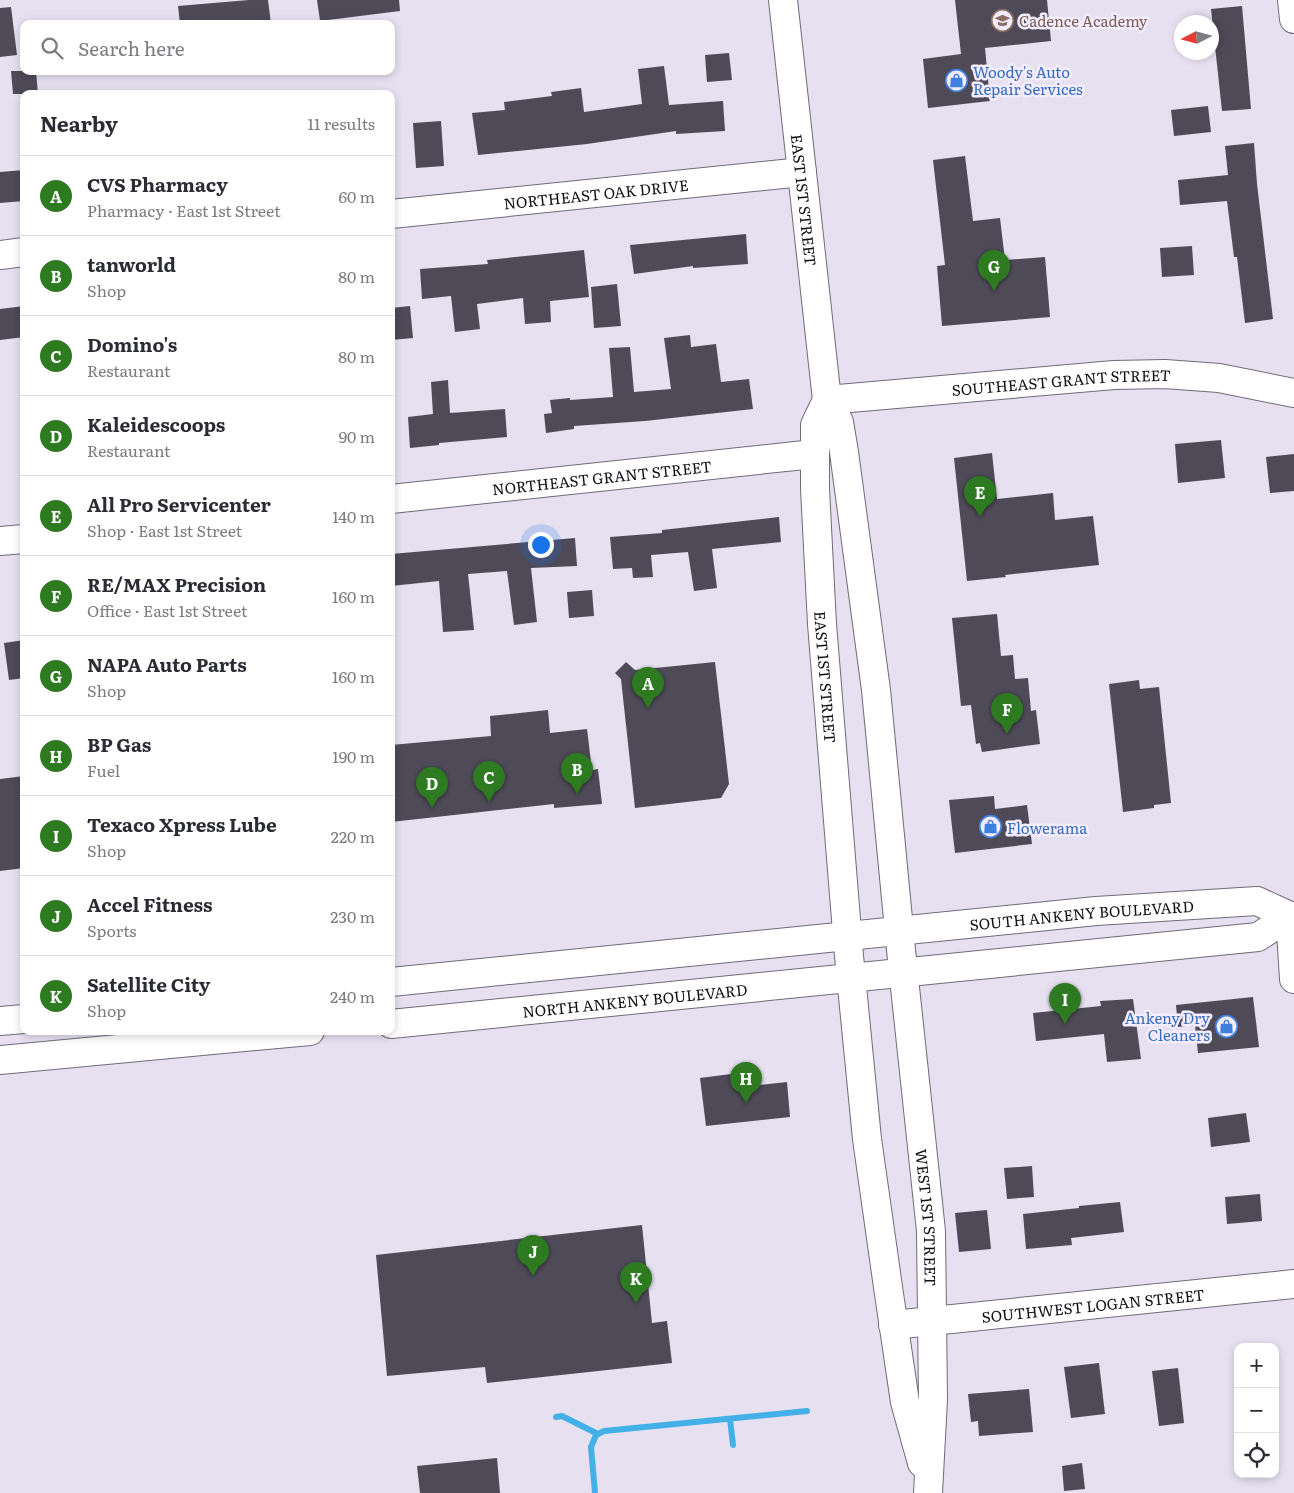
<!DOCTYPE html>
<meta charset="utf-8">
<style>
:root{--surface:#fff;--page:#f2f2f3;--text:#2b2b33;--muted:#7c7c81;--line:#e1e1e2;--accent:#2e7a21}
body{margin:0;font-family:Literata,serif;background:var(--page);color:var(--text)}
.controls{position:absolute;right:15px;bottom:15px;display:grid;overflow:hidden;border-radius:10px;box-shadow:0 2px 8px #0003}
.controls button{width:45px;height:45px;display:grid;place-items:center;padding:0;border:0;border-bottom:1px solid var(--line);background:var(--surface);color:var(--text);font:25px sans-serif}
.compass{position:absolute;left:1174px;top:15px;width:45px;height:45px;border-radius:50%;background:var(--surface);box-shadow:0 2px 8px #0003;rotate:264deg}
.you{position:absolute;left:540px;top:544px;width:18px;height:18px;margin:-12px;border:4px solid #fff;border-radius:50%;background:#1a73e8;box-shadow:0 0 0 8px #1a73e833}
.badge{display:grid;place-items:center;width:32px;height:32px;border-radius:50%;background:var(--accent);color:#fff;font-size:16px;font-weight:700}
.pin{position:absolute;translate:-50% -41px;filter:drop-shadow(0 1px 2px #0008)}
.pin::after{content:'';position:absolute;top:26px;width:18px;height:15px;background:inherit;clip-path:polygon(0 0,100% 0,50% 100%)}
.list{margin:0;padding:0;list-style:none}
h2{display:flex;justify-content:space-between;align-items:center;height:65px;margin:0;padding:0 20px;font-size:21px}
h2 small{font-size:16px;font-weight:400;color:var(--muted)}
.list li{display:grid;grid-template-columns:32px 1fr auto;gap:15px;align-items:center;box-sizing:border-box;height:80px;padding:0 20px;border-top:1px solid var(--line)}
.list b{display:block;font-size:19px;white-space:nowrap}
.list p{margin:0;font-size:16px;white-space:nowrap;color:var(--muted)}
.list em{font-size:16px;font-style:normal;color:var(--muted)}
.icon{flex:none;width:28px;height:28px;fill:none;stroke:currentColor;stroke-width:2;stroke-linecap:round;stroke-linejoin:round}
.map{position:relative;flex:none;width:1294px;height:1493px;overflow:hidden}
.search{position:absolute;background:var(--surface);box-shadow:0 2px 8px #0003;left:20px;top:20px;width:375px;height:55px;display:flex;align-items:center;gap:12px;box-sizing:border-box;padding:0 18px;border-radius:10px;color:var(--muted);font-size:19px}
.panel{position:absolute;background:var(--surface);box-shadow:0 2px 8px #0003;left:20px;top:90px;width:375px;height:945px;border-radius:10px}
.map>svg:first-child{display:block}
.lines{fill:none;stroke-linecap:round;stroke-linejoin:round}
.stream{stroke:#43b1e7;stroke-width:6}
.building{fill:#4e4a58}
.minor-casing{stroke:#706a79;stroke-width:30}
.major-casing{stroke:#706a79;stroke-width:30}
.minor{stroke:#fff;stroke-width:28}
.major{stroke:#fff;stroke-width:28}
.labels{text-anchor:middle;dominant-baseline:central;stroke-width:5;stroke-linejoin:round;paint-order:stroke}
.education-label{font-size:15px;fill:#785e54;stroke:#f3edff;text-anchor:start}
.shop-label{font-size:15px;fill:#366cbe;stroke:#f3edff;text-anchor:start}
.street-label{font-size:15px;fill:#110f15;stroke:#f3edff}
</style>
<div class="map">
<svg width="1294" height="1493" viewBox="0 0 1294 1493">
<rect width="100%" height="100%" fill="#e6e0f1"/>
<g class="lines">
<path class="stream" d="M 556,1417 L 562,1416 L 598,1434
M 730,1419 L 733,1445
M 595,1493 L 591,1447 L 596,1435 L 604,1431 L 807,1411"/>
</g>
<path class="building" d="M 249,0 L 268,0 L 271,24 L 180,24 L 178,6 Z
M 317,0 L 399,0 L 400,11 L 320,21 Z
M 955,0 L 1047,0 L 1051,41 L 985,48 L 990,101 L 928,108 L 923,59 L 961,54 Z
M 1242,6 L 1251,109 L 1222,111 L 1211,9 Z
M 11,7 L 17,55 L 0,57 L 0,8 Z
M 729,53 L 732,80 L 707,82 L 705,55 Z
M 664,66 L 669,105 L 723,101 L 725,131 L 676,134 L 676,131 L 587,144 L 478,155 L 472,113 L 505,110 L 504,102 L 552,96 L 551,92 L 581,88 L 584,112 L 642,104 L 638,69 Z
M 11,71 L 36,71 L 38,94 L 13,94 Z
M 1208,106 L 1211,132 L 1174,136 L 1171,110 Z
M 441,121 L 444,166 L 416,168 L 413,123 Z
M 1254,143 L 1257,184 L 1273,319 L 1245,323 L 1237,257 L 1234,257 L 1227,201 L 1180,205 L 1178,180 L 1228,175 L 1225,146 Z
M 965,156 L 973,221 L 1000,218 L 1005,260 L 1045,257 L 1050,317 L 942,326 L 937,266 L 945,265 L 933,160 Z
M 24,170 L 24,201 L 0,203 L 0,172 Z
M 746,234 L 748,264 L 693,268 L 693,266 L 634,274 L 630,245 Z
M 1192,246 L 1194,275 L 1162,277 L 1160,248 Z
M 584,250 L 589,297 L 550,301 L 551,322 L 525,324 L 523,298 L 477,304 L 480,329 L 455,332 L 451,296 L 422,299 L 420,269 L 488,264 L 487,260 Z
M 617,284 L 621,326 L 594,328 L 591,287 Z
M 24,306 L 24,337 L 0,340 L 0,309 Z
M 410,306 L 413,338 L 391,340 L 391,308 Z
M 690,335 L 691,347 L 716,344 L 721,382 L 749,379 L 753,409 L 645,421 L 574,426 L 574,429 L 546,433 L 544,414 L 552,413 L 550,400 L 570,398 L 570,400 L 613,397 L 609,348 L 630,347 L 634,392 L 671,389 L 664,338 Z
M 448,380 L 450,413 L 505,409 L 507,437 L 439,443 L 439,445 L 410,448 L 408,417 L 433,414 L 431,382 Z
M 1221,440 L 1225,478 L 1178,483 L 1175,444 Z
M 992,453 L 997,499 L 1053,493 L 1055,520 L 1093,516 L 1099,565 L 1005,575 L 1006,577 L 967,581 L 954,458 Z
M 1294,454 L 1294,491 L 1270,493 L 1266,457 Z
M 779,517 L 781,542 L 712,549 L 717,588 L 694,591 L 688,552 L 651,555 L 653,577 L 633,578 L 632,568 L 613,569 L 610,537 L 662,533 L 662,530 Z
M 575,538 L 577,566 L 531,568 L 537,622 L 514,625 L 507,571 L 468,574 L 474,630 L 443,632 L 439,581 L 391,586 L 391,554 Z
M 592,590 L 594,616 L 569,618 L 567,592 Z
M 997,614 L 1001,656 L 1013,655 L 1015,679 L 1028,678 L 1031,711 L 1036,710 L 1040,744 L 982,752 L 980,743 L 976,744 L 971,705 L 961,706 L 952,618 Z
M 24,640 L 24,678 L 9,680 L 4,643 Z
M 626,662 L 635,670 L 715,662 L 729,784 L 721,798 L 635,808 L 621,679 L 615,673 Z
M 1139,680 L 1140,689 L 1159,687 L 1171,803 L 1154,805 L 1154,808 L 1123,812 L 1109,684 Z
M 548,710 L 550,733 L 587,729 L 592,770 L 598,769 L 602,804 L 554,808 L 554,804 L 391,822 L 391,745 L 491,736 L 490,716 Z
M 24,776 L 24,868 L 0,871 L 0,779 Z
M 994,796 L 995,809 L 1027,805 L 1032,844 L 955,853 L 949,800 Z
M 1253,997 L 1259,1047 L 1198,1053 L 1195,1025 L 1178,1027 L 1176,1005 Z
M 1133,999 L 1141,1059 L 1107,1062 L 1104,1034 L 1036,1041 L 1033,1013 L 1101,1006 L 1100,1001 Z
M 731,1074 L 733,1088 L 787,1082 L 790,1117 L 706,1126 L 700,1078 Z
M 1246,1113 L 1250,1142 L 1211,1147 L 1208,1118 Z
M 1032,1166 L 1034,1197 L 1007,1199 L 1004,1168 Z
M 1260,1194 L 1262,1221 L 1227,1224 L 1225,1197 Z
M 1120,1202 L 1124,1232 L 1071,1238 L 1072,1245 L 1026,1249 L 1023,1214 L 1079,1208 L 1079,1206 Z
M 987,1210 L 991,1249 L 959,1252 L 955,1213 Z
M 642,1225 L 652,1323 L 667,1321 L 672,1363 L 487,1383 L 485,1367 L 387,1376 L 376,1255 Z
M 1099,1363 L 1105,1414 L 1071,1418 L 1064,1367 Z
M 1178,1368 L 1184,1423 L 1159,1426 L 1152,1371 Z
M 1029,1389 L 1033,1432 L 979,1436 L 978,1421 L 971,1422 L 968,1394 Z
M 497,1458 L 500,1493 L 420,1493 L 417,1466 Z
M 1082,1463 L 1085,1489 L 1064,1491 L 1062,1466 Z"/>
<g class="lines">
<defs>
<g id="minor">
<path d="M 1292,0 L 1294,19"/>
<path id="s1" d="M 391,214 L 802,172"/>
<path d="M 0,255 L 24,252"/>
<path id="s2" d="M 827,400 L 1114,375 L 1165,374 L 1219,378 L 1294,393"/>
<path id="s3" d="M 391,499 L 814,454"/>
<path d="M 0,541 L 24,539"/>
<path d="M 1290,916 L 1294,979"/>
<path id="s4" d="M 893,1325 L 1294,1284"/>
</g>
<g id="major">
<path id="s5" d="M 783,0 L 827,400 L 839,422 L 844,452 L 876,690 L 901,950 L 931,1231 L 933,1400 L 928,1493"/>
<path id="s6" d="M 827,400 L 815,425 L 815,489 L 822,624 L 849,956 L 867,1139 L 889,1294 L 905,1402 L 922,1463"/>
<path id="s7" d="M 391,982 L 1096,911 L 1257,901 L 1290,916"/>
<path d="M 0,1021 L 24,1019"/>
<path id="s8" d="M 391,1024 L 1258,937 L 1290,916 L 1294,916"/>
<path d="M 0,1060 L 310,1031"/>
</g>
</defs>
<use href="#minor" class="minor-casing"/>
<use href="#major" class="major-casing"/>
<use href="#minor" class="minor"/>
<use href="#major" class="major"/>
</g>
<defs>
<symbol id="school-ring" viewBox="-11 -11 22 22"><circle r="9.5" fill="#f3edff" stroke="#8d6e63" stroke-width="1.5"/><path d="M0-5L7-2L0 1L-7-2ZM-4 1L0 2.5L4 1V4Q0 6-4 4Z" fill="#8d6e63"/></symbol>
<symbol id="shop-ring" viewBox="-11 -11 22 22"><circle r="9.5" fill="#f3edff" stroke="#3f7fe0" stroke-width="1.5"/><path d="M-5-2.5h2.3a2.7 3.5 0 0 1 5.4 0H5L5.5 6h-11ZM-1.5-2.5h3a1.5 2.3 0 0 0-3 0Z" fill="#3f7fe0"/></symbol>
</defs>
<g fill-rule="evenodd">
<use href="#school-ring" x="990" y="8" width="25" height="25"/>
<use href="#shop-ring" x="944" y="68" width="25" height="25"/>
<use href="#shop-ring" x="978" y="814" width="25" height="25"/>
<use href="#shop-ring" x="1214" y="1014" width="25" height="25"/>
</g>
<g class="labels">
<g class="education-label">
<text x="1019" y="20">Cadence Academy</text>
</g>
<g class="shop-label">
<text x="973" y="71">Woody's Auto<tspan x="973" dy="17">Repair Services</tspan></text>
<text x="1007" y="827">Flowerama</text>
<text x="1210" y="1017" text-anchor="end">Ankeny Dry<tspan x="1210" dy="17">Cleaners</tspan></text>
</g>
<g class="street-label">
<text stroke="none"><textPath href="#s1" startOffset="206">NORTHEAST OAK DRIVE</textPath></text>
<text stroke="none"><textPath href="#s5" startOffset="201">EAST 1ST STREET</textPath></text>
<text stroke="none"><textPath href="#s2" startOffset="235">SOUTHEAST GRANT STREET</textPath></text>
<text stroke="none"><textPath href="#s3" startOffset="212">NORTHEAST GRANT STREET</textPath></text>
<text stroke="none"><textPath href="#s6" startOffset="280">EAST 1ST STREET</textPath></text>
<text stroke="none"><textPath href="#s7" startOffset="694">SOUTH ANKENY BOULEVARD</textPath></text>
<text stroke="none"><textPath href="#s8" startOffset="245">NORTH ANKENY BOULEVARD</textPath></text>
<text stroke="none"><textPath href="#s5" startOffset="1228">WEST 1ST STREET</textPath></text>
<text stroke="none"><textPath href="#s4" startOffset="201">SOUTHWEST LOGAN STREET</textPath></text>
</g>
</g>
</svg>
<div class="controls">
<button>+</button>
<button>−</button>
<button><svg class="icon" aria-label="locate" viewBox="0 0 24 24"><circle cx="12" cy="12" r="6"/><path d="M12 2v4M12 18v4M2 12h4M18 12h4"/></svg></button>
</div>
<svg class="compass" viewBox="-18 -18 36 36"><path d="M0-13l5 13h-10z" fill="#e53935"/><path d="M0 13l5-13h-10z" fill="#7c7c81"/></svg>
<div class="you"></div>
<div class="pin badge" style="left:648px;top:708px">A</div>
<div class="pin badge" style="left:577px;top:794px">B</div>
<div class="pin badge" style="left:489px;top:802px">C</div>
<div class="pin badge" style="left:432px;top:808px">D</div>
<div class="pin badge" style="left:980px;top:517px">E</div>
<div class="pin badge" style="left:1007px;top:734px">F</div>
<div class="pin badge" style="left:994px;top:291px">G</div>
<div class="pin badge" style="left:746px;top:1103px">H</div>
<div class="pin badge" style="left:1065px;top:1024px">I</div>
<div class="pin badge" style="left:533px;top:1276px">J</div>
<div class="pin badge" style="left:636px;top:1303px">K</div>
<div class="search"><svg class="icon" aria-label="search" viewBox="0 0 24 24"><circle cx="10" cy="10" r="6"/><path d="M15 15l6 6"/></svg>Search here</div>
<section class="panel">
<h2>Nearby<small>11 results</small></h2>
<ul class="list">
<li><span class="badge">A</span><div><b>CVS Pharmacy</b><p>Pharmacy · East 1st Street</p></div><em>60 m</em></li>
<li><span class="badge">B</span><div><b>tanworld</b><p>Shop</p></div><em>80 m</em></li>
<li><span class="badge">C</span><div><b>Domino's</b><p>Restaurant</p></div><em>80 m</em></li>
<li><span class="badge">D</span><div><b>Kaleidescoops</b><p>Restaurant</p></div><em>90 m</em></li>
<li><span class="badge">E</span><div><b>All Pro Servicenter</b><p>Shop · East 1st Street</p></div><em>140 m</em></li>
<li><span class="badge">F</span><div><b>RE/MAX Precision</b><p>Office · East 1st Street</p></div><em>160 m</em></li>
<li><span class="badge">G</span><div><b>NAPA Auto Parts</b><p>Shop</p></div><em>160 m</em></li>
<li><span class="badge">H</span><div><b>BP Gas</b><p>Fuel</p></div><em>190 m</em></li>
<li><span class="badge">I</span><div><b>Texaco Xpress Lube</b><p>Shop</p></div><em>220 m</em></li>
<li><span class="badge">J</span><div><b>Accel Fitness</b><p>Sports</p></div><em>230 m</em></li>
<li><span class="badge">K</span><div><b>Satellite City</b><p>Shop</p></div><em>240 m</em></li>
</ul>
</section>
</div>
